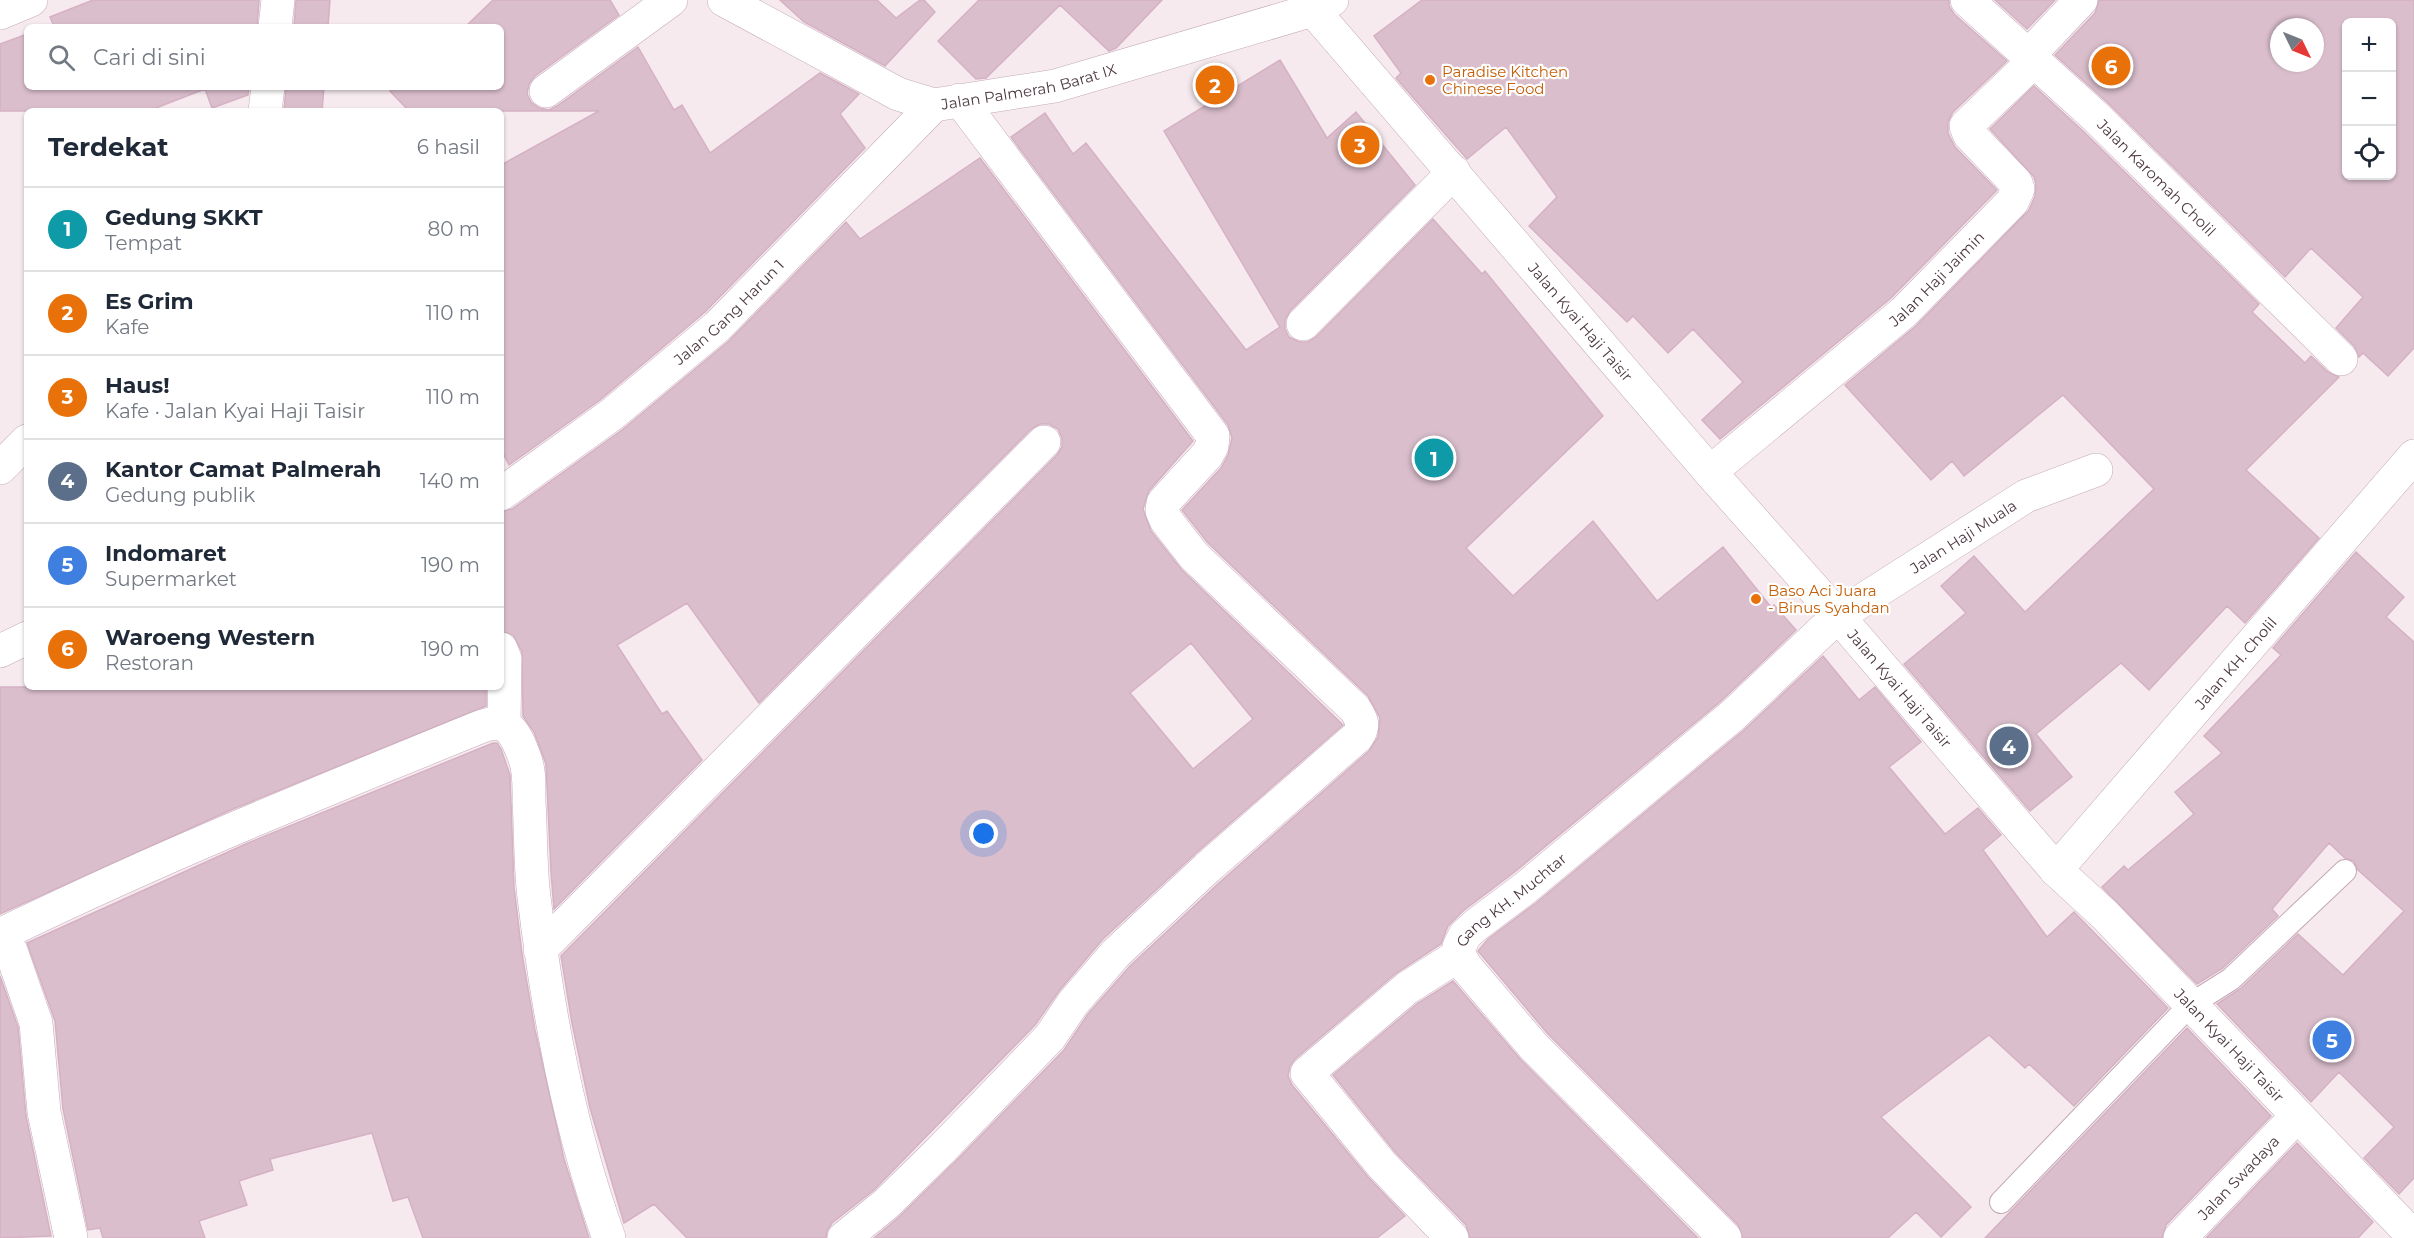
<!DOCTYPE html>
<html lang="id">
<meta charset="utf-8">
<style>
:root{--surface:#fff;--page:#f2f2f3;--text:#1f2937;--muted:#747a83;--line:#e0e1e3;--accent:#db2777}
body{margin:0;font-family:Montserrat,sans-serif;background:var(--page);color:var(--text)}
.controls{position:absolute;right:18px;top:18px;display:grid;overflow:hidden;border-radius:9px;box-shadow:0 2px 4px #0004}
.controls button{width:54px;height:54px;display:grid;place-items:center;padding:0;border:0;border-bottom:2px solid var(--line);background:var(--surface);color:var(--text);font:30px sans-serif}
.compass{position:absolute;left:2270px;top:18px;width:54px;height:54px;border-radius:50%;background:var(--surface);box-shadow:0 2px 4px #0004;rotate:133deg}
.you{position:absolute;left:984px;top:834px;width:21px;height:21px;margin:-15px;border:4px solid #fff;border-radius:50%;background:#1a73e8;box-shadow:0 0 0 9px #1a73e833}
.badge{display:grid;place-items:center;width:39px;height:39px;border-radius:50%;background:var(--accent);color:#fff;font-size:20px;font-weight:700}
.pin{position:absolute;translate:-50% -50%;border:3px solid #fff;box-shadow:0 2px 6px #0006}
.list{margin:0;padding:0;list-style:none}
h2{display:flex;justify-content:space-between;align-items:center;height:78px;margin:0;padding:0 24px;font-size:26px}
h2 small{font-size:20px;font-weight:400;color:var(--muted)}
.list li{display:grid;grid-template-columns:39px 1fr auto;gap:18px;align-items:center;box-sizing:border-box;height:84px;padding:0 24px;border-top:2px solid var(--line)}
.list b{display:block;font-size:22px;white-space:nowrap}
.list p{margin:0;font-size:20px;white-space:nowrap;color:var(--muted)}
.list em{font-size:20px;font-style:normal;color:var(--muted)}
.icon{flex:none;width:33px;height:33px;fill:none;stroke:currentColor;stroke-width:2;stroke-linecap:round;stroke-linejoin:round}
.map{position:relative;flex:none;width:2414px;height:1238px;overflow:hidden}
.search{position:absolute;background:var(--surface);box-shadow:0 2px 4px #0004;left:24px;top:24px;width:480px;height:66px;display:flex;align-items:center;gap:15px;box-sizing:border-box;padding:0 21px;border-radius:9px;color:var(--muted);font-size:22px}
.panel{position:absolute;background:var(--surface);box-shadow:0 2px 4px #0004;left:24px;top:108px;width:480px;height:582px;border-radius:9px}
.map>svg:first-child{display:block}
.building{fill:#dabecc;stroke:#d5b1c3;stroke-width:1.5;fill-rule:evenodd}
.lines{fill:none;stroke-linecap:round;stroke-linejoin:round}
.service-casing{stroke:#c3abb7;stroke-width:24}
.minor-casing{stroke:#c3abb7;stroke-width:34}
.tertiary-casing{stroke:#c3abb7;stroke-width:34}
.service{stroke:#fff;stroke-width:22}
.minor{stroke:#fff;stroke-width:33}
.tertiary{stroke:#fff;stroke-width:33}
.food-dot{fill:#e8710a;stroke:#fff;stroke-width:2}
.labels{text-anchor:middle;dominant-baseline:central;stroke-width:4.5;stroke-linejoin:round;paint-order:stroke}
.food-label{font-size:15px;fill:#c56008;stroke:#fff;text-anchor:start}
.street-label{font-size:15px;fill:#4c3742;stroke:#fff}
</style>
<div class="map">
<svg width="2414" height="1238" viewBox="0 0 2414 1238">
<rect width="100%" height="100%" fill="#f6eaef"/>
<path class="building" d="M 93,0 L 259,0 L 257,27 L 45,27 L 53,24 L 50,17 Z
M 296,0 L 330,0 L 328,27 L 294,27 Z
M 493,0 L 610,0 L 619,15 L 535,76 L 529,84 L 527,94 L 531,102 L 539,108 L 549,110 L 557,106 L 638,47 L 674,110 L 682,105 L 710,153 L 820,73 L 859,94 L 840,114 L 865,148 L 705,312 L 600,400 L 509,465 L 501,449 L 501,165 L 599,111 L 409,111 L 390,91 L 395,87 L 501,87 L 501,27 L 465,27 Z
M 780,0 L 877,0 L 896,18 L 920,0 L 924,0 L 935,12 L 885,66 L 804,22 Z
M 979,0 L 1162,0 L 1116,48 L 1109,51 L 1060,5 L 986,78 L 976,79 L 938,41 Z
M 1422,0 L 1949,0 L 1949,6 L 1954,14 L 2007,61 L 1953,112 L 1948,122 L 1948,133 L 1955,147 L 1997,190 L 1891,298 L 1720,439 L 1702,420 L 1743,382 L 1693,329 L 1668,353 L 1633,316 L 1627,322 L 1529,226 L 1557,197 L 1506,127 L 1467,159 L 1396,78 L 1401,73 L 1374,36 Z
M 1995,0 L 2055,0 L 2027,29 Z
M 2099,0 L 2414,0 L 2414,348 L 2388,376 L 2363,353 L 2359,357 L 2354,346 L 2336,328 L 2363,297 L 2311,248 L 2285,277 L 2109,104 L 2055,55 L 2095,13 ZM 2346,22 L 2391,22 L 2391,176 L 2346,176 ZM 2279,27 L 2315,27 L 2315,63 L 2279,63 Z
M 27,34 L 27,87 L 249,87 L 248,95 L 212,108 L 205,89 L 148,111 L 0,111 L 0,44 Z
M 1280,60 L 1327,138 L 1356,112 L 1415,185 L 1290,311 L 1285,320 L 1285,329 L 1289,337 L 1299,342 L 1308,342 L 1316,337 L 1433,219 L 1482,274 L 1485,271 L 1603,416 L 1466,548 L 1513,596 L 1593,521 L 1657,601 L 1723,547 L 1771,607 L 1774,605 L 1796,630 L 1720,702 L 1512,874 L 1463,911 L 1448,926 L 1441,944 L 1395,974 L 1295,1059 L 1290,1066 L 1288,1076 L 1292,1085 L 1368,1177 L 1405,1216 L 1377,1238 L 874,1238 L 899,1217 L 953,1164 L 1064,1050 L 1088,1014 L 1130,966 L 1220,882 L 1369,751 L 1378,737 L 1380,718 L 1368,696 L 1208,543 L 1182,510 L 1221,468 L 1228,455 L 1232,438 L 1228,425 L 1011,137 L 1045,113 L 1073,154 L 1086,143 L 1246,350 L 1280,327 L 1164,131 Z
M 2034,86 L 2083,131 L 2259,304 L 2252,312 L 2305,363 L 2311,356 L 2328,372 L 2339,377 L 2246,470 L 2319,538 L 2245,623 L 2227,606 L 2149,690 L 2121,663 L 2036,734 L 2072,777 L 2030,811 L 1904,664 L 1966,613 L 1941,586 L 1974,556 L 2025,612 L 2154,489 L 2063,395 L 1964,476 L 1952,461 L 1931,480 L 1845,385 L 1917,325 L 2029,210 L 2035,196 L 2036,184 L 2034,177 L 1990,129 Z
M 286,87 L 324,87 L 322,111 L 284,111 Z
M 980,158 L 1193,441 L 1149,491 L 1143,509 L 1151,531 L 1181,569 L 1343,725 L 1195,854 L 1103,939 L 1059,991 L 1035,1025 L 874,1190 L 832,1223 L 827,1231 L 826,1238 L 687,1238 L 654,1204 L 624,1223 L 590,1108 L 572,1023 L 561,956 L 1057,455 L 1062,447 L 1062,438 L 1058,429 L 1049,424 L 1040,424 L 1031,429 L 759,703 L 687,603 L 617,645 L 662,714 L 667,711 L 702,760 L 554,909 L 551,872 L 546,764 L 534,732 L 523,716 L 522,652 L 513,635 L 501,631 L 501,512 L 512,509 L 622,430 L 730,340 L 846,222 L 860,239 ZM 1191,643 L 1253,719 L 1193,769 L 1130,693 Z
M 2356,552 L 2404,597 L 2386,617 L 2414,642 L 2414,1178 L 2399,1194 L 2364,1158 L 2394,1127 L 2339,1072 L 2311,1102 L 2217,1004 L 2240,989 L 2298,934 L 2343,975 L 2404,911 L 2358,870 L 2354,861 L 2345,858 L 2329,843 L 2272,909 L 2278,916 L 2223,968 L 2197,984 L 2102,887 L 2124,866 L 2128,870 L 2194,814 L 2175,792 L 2222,753 L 2204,736 L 2281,655 L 2273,648 Z
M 1823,656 L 1859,700 L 1875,687 L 1921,742 L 1889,767 L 1945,834 L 1978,808 L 2001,835 L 1983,850 L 2047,937 L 2074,912 L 2168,1008 L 2074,1106 L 2029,1064 L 2025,1068 L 1989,1035 L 1881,1117 L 1971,1207 L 1941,1237 L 1916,1212 L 1888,1238 L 1743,1238 L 1738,1225 L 1548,1034 L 1478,951 L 1488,939 L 1536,903 L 1744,730 Z
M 0,687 L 486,687 L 486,706 L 233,809 L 0,914 Z
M 493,743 L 497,743 L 501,749 L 510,775 L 514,887 L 522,954 L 535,1030 L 564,1159 L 589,1238 L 423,1238 L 408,1197 L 393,1201 L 372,1133 L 270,1159 L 273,1170 L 239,1181 L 247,1205 L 199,1221 L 205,1238 L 103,1238 L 100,1228 L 88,1230 L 63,1109 L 55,1021 L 27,943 L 248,843 Z
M 0,976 L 18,1027 L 26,1116 L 51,1236 L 0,1238 Z
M 1453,981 L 1521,1060 L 1698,1238 L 1470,1238 L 1466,1225 L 1396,1153 L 1333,1075 L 1418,1003 Z
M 2187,1028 L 2271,1116 L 2166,1225 L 2162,1238 L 1985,1238 Z
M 2297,1143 L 2373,1222 L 2358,1238 L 2206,1238 Z"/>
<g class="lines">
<defs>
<path id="service" d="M 2001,1202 L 2190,1005 L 2231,979 L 2345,871"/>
<g id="minor">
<path id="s1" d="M 1967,0 L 2096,117 L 2341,359"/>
<path d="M 0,13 L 31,0"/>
<path d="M 275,27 L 278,0"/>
<path d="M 2029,55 L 2081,0"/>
<path d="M 546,91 L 671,0"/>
<path d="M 265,111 L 268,87"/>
<path d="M 1303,324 L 1454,172"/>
<path d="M 0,468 L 27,441"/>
<path id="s2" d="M 1710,472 L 1904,312 L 2012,202 L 2018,189 L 2016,183 L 1969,134 L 1966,126 L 2035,60"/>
<path id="s3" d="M 501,494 L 611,415 L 718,326 L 934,105"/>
<path d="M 501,649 L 505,659 L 504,724"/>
<path d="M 0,651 L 27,638"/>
<path id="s4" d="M 2056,870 L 2414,456"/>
<path d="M 4,933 C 160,857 320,792 480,727 C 507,716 515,732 524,756 C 530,770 529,786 529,801 C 531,833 530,865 534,897 C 548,1013 569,1128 609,1238"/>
<path d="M 540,950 L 1044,442"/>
<path d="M 11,951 L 36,1023 L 44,1112 L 71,1238"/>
<path d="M 844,1238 L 886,1204 L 940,1151 L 1050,1037 L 1073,1003 L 1116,953 L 1207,868 L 1357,737 C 1365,726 1362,720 1355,709 L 1194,556 L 1166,520 L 1162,511 L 1163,503 L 1207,455 L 1212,446 L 1213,436 L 960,100"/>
<path d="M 1452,1238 L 1382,1165 L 1307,1073 L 1407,988 L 1459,955"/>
<path id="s5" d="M 1725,1238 L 1534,1047 L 1466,967 L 1459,955 L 1459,947 L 1465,935 L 1476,925 L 1524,889 L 1732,716 L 1838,616 L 2026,496 L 2096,470"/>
<path id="s6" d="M 2180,1238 L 2297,1116"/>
</g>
<g id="tertiary">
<path id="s7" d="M 724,0 L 898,94 L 934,105 L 1055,86 L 1313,10 L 1332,0"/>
<path id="s8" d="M 1313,10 L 1710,472 L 1838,616 L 2056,870 L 2105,915 L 2414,1237"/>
</g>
</defs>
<use href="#service" class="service-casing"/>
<use href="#minor" class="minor-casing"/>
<use href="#tertiary" class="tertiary-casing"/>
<use href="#service" class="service"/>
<use href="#minor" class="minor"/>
<use href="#tertiary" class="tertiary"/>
</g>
<g class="food-dot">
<circle cx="1430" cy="80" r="6"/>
<circle cx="1756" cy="599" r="6"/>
</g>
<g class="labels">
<g class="food-label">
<text x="1442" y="71">Paradise Kitchen<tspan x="1442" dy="17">Chinese Food</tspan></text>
<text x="1768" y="590">Baso Aci Juara<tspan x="1768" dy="17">- Binus Syahdan</tspan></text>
</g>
<g class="street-label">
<text stroke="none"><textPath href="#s7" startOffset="332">Jalan Palmerah Barat IX</textPath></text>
<text stroke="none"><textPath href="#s1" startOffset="260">Jalan Karomah Cholil</textPath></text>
<text stroke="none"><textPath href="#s2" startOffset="298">Jalan Haji Jaimin</textPath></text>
<text stroke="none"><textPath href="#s3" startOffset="292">Jalan Gang Harun 1</textPath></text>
<text stroke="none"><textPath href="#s8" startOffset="411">Jalan Kyai Haji Taisir</textPath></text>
<text stroke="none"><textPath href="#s5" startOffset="1050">Jalan Haji Muala</textPath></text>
<text stroke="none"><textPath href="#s4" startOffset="274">Jalan KH. Cholil</textPath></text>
<text stroke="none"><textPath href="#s8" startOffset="897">Jalan Kyai Haji Taisir</textPath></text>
<text stroke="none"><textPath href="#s5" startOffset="468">Gang KH. Muchtar</textPath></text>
<text stroke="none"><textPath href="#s8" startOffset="1383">Jalan Kyai Haji Taisir</textPath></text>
<text stroke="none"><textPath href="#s6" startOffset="84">Jalan Swadaya</textPath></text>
</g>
</g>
</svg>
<div class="controls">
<button>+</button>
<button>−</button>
<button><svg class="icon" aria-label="locate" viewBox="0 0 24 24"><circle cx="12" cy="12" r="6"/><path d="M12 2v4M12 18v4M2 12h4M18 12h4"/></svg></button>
</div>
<svg class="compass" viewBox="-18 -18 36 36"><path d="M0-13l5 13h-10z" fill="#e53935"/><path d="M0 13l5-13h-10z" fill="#747a83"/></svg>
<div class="you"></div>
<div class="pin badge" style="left:1434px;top:458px;background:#0f9aa8">1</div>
<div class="pin badge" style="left:1215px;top:85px;background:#e8710a">2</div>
<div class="pin badge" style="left:1360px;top:145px;background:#e8710a">3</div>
<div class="pin badge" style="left:2009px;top:746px;background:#5c6f8a">4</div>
<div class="pin badge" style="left:2332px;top:1040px;background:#3f7fe0">5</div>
<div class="pin badge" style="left:2111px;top:66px;background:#e8710a">6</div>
<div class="search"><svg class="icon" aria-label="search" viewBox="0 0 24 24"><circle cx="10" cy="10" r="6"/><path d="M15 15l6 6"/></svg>Cari di sini</div>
<section class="panel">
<h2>Terdekat<small>6 hasil</small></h2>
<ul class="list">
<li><span class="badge" style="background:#0f9aa8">1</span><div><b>Gedung SKKT</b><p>Tempat</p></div><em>80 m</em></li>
<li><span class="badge" style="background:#e8710a">2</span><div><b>Es Grim</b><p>Kafe</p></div><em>110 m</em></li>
<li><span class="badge" style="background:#e8710a">3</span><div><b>Haus!</b><p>Kafe · Jalan Kyai Haji Taisir</p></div><em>110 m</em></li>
<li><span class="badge" style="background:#5c6f8a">4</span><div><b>Kantor Camat Palmerah</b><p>Gedung publik</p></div><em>140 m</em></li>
<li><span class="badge" style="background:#3f7fe0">5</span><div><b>Indomaret</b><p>Supermarket</p></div><em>190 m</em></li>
<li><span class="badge" style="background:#e8710a">6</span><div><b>Waroeng Western</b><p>Restoran</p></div><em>190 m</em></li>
</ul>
</section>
</div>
